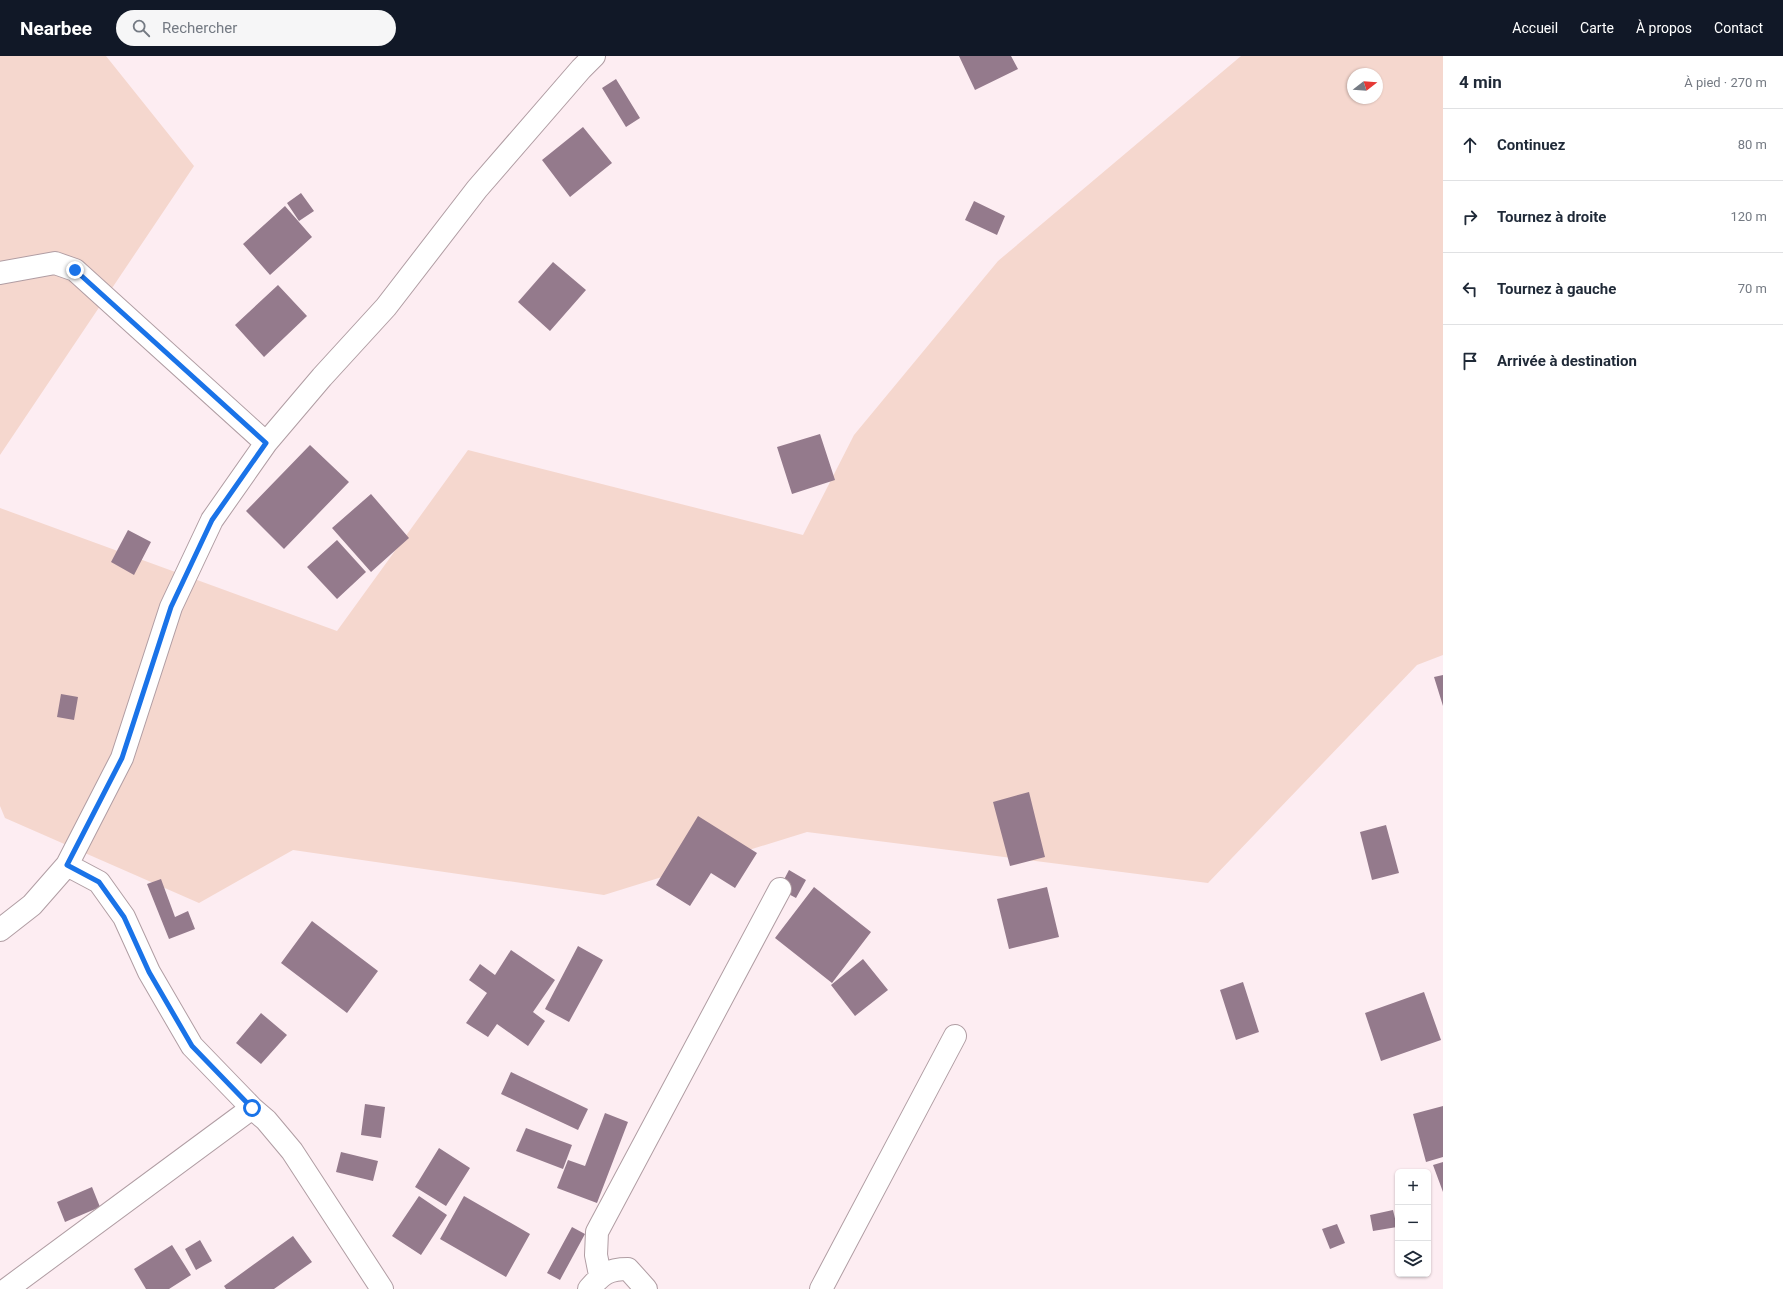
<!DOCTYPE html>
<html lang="fr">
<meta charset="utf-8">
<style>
:root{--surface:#fff;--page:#f6f6f7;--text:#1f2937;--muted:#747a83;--line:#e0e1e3;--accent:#111827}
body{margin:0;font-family:Roboto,sans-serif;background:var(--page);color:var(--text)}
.controls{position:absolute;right:12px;bottom:12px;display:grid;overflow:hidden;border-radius:6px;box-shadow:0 1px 3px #0004}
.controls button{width:36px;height:36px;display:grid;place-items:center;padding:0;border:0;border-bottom:1px solid var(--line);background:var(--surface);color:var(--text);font:20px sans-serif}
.compass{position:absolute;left:1347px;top:12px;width:36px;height:36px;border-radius:50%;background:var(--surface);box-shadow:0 1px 3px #0004;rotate:73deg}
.stop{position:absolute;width:12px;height:12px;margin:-9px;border:3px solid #1a73e8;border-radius:50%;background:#fff}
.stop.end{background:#1a73e8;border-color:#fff;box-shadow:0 1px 4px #0008}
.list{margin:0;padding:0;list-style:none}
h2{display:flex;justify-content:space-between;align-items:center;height:52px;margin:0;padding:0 16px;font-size:17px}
h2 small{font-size:13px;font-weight:400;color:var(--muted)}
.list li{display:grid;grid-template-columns:26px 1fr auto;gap:12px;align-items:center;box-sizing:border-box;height:72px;padding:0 16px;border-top:1px solid var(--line)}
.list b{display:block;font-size:15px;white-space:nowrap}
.list em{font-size:13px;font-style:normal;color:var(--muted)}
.icon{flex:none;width:22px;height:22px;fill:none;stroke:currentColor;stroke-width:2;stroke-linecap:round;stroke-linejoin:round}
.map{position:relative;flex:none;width:1443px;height:1233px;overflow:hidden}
header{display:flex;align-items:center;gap:24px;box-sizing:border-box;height:56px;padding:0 20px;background:var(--accent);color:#fff}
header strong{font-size:19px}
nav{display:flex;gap:22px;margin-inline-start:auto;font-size:14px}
.search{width:280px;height:36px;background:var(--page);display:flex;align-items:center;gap:10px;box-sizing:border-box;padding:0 14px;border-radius:22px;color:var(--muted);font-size:15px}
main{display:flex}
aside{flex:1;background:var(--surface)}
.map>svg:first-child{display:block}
.green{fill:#f5d7ce;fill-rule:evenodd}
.building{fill:#947a8c}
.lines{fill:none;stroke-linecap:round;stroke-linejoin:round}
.minor-casing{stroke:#b09da3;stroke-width:24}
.minor{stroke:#fff;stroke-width:22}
.route{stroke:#1a73e8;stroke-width:5}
</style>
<header>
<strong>Nearbee</strong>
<div class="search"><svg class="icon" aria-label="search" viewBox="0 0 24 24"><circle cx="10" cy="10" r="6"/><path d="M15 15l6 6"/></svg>Rechercher</div>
<nav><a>Accueil</a><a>Carte</a><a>À propos</a><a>Contact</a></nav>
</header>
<main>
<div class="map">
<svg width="1443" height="1233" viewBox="0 0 1443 1233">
<rect width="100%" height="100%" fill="#fdedf2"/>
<path class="green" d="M 0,0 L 106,0 L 194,110 L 0,399 Z
M 1241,0 L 1443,0 L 1443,599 L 1417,609 L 1208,827 L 807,776 L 604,839 L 293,794 L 199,847 L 5,762 L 0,750 L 0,452 L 337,575 L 468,394 L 803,479 L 854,379 L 998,205 ZM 1353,18 L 1377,18 L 1377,42 L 1353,42 Z"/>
<path class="building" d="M 959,0 L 1011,0 L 1018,13 L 975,34 Z
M 616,23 L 640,62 L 626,71 L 602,32 Z
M 583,71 L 612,107 L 570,141 L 542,104 Z
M 301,137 L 314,155 L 299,165 L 287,147 Z
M 974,145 L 1005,160 L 997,179 L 965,164 Z
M 285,150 L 312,181 L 270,219 L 243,188 Z
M 553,206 L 586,234 L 550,275 L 518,246 Z
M 278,229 L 307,260 L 264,301 L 235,269 Z
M 820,378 L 835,424 L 792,438 L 777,391 Z
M 310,389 L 349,426 L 284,493 L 246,455 Z
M 371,438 L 409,482 L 371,516 L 332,472 Z
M 128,474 L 151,486 L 134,519 L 111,506 Z
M 337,484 L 366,516 L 337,543 L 307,511 Z
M 1443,619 L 1443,650 L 1434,621 Z
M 61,638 L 78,641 L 74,664 L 57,661 Z
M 1029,736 L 1045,801 L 1010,810 L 993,746 Z
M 698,760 L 757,797 L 735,832 L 711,817 L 690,850 L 656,829 Z
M 1386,769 L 1399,817 L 1372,824 L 1360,776 Z
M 789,814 L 806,824 L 796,842 L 779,833 Z
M 161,823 L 175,861 L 188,855 L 195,873 L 169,883 L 147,828 Z
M 814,831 L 871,876 L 832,927 L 775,882 Z
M 1047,831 L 1059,881 L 1009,893 L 997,843 Z
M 312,865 L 378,915 L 347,957 L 281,907 Z
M 578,890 L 603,904 L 569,966 L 545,953 Z
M 511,894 L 555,924 L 533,956 L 545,965 L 528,990 L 497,968 L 488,981 L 466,967 L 487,937 L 469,924 L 480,908 L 495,919 Z
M 863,903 L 888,934 L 855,960 L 831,929 Z
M 1243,926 L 1259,976 L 1236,984 L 1220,934 Z
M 1424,936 L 1441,984 L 1381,1005 L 1365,957 Z
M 261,957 L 287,979 L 261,1008 L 236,987 Z
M 511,1016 L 588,1053 L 578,1074 L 501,1038 Z
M 365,1048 L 385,1051 L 381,1082 L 361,1079 Z
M 1443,1050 L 1443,1101 L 1426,1106 L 1413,1058 Z
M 605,1057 L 628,1066 L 597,1147 L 557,1132 L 568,1104 L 585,1110 Z
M 526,1072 L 572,1089 L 563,1113 L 516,1095 Z
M 439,1092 L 470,1112 L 446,1150 L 415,1131 Z
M 341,1096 L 378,1105 L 373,1125 L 336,1116 Z
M 1443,1106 L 1443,1136 L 1433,1109 Z
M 92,1131 L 100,1151 L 65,1166 L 57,1146 Z
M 419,1140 L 447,1159 L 421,1199 L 392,1180 Z
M 464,1140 L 530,1178 L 506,1221 L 440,1183 Z
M 1393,1154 L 1397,1171 L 1373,1175 L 1370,1159 Z
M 1337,1168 L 1345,1187 L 1330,1193 L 1322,1173 Z
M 572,1171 L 585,1178 L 560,1224 L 547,1217 Z
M 293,1180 L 312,1206 L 274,1233 L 226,1233 L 224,1230 Z
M 200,1184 L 212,1205 L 196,1214 L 185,1193 Z
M 172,1189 L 191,1219 L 169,1233 L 146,1233 L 134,1213 Z"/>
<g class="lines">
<defs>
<path id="minor" d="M 0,217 L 55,207 L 75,214 L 266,387
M 67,809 L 99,826 L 124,861 L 149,916 L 192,990 L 252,1052 L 266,1064 L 292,1095 L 382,1233
M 0,874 L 32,849 L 67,809 L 122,702 L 171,551 L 212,464 L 266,387 L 322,321 L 386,251 L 477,133 L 581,13 L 594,0
M 600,1219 L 596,1199 L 597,1176 L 780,833
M 7,1233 L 252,1052
M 589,1233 C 602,1218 608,1213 628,1213 L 646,1233
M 821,1233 L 955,980"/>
</defs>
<use href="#minor" class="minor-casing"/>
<use href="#minor" class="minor"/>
</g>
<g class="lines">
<path class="route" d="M 75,214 L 266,387 L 212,464 L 171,551 L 122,702 L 67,809 L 99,826 L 124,861 L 149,916 L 192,990 L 252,1052"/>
</g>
</svg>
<div class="controls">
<button>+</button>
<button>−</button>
<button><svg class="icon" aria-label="layers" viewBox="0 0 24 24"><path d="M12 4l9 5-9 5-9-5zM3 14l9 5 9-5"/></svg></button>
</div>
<svg class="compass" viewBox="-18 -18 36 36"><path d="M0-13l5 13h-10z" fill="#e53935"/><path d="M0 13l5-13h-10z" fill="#747a83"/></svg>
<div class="stop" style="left:252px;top:1052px"></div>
<div class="stop end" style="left:75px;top:214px"></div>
</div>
<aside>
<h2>4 min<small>À pied · 270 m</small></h2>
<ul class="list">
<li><svg class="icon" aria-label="ahead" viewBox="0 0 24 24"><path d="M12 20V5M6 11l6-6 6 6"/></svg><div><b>Continuez</b></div><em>80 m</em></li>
<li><svg class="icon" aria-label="right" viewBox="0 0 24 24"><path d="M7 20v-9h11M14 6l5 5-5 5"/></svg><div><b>Tournez à droite</b></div><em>120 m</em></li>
<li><svg class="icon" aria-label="left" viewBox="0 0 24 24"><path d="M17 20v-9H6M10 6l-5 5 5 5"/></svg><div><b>Tournez à gauche</b></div><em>70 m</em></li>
<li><svg class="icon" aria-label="arrive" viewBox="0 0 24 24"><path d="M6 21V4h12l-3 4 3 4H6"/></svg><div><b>Arrivée à destination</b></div></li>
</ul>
</aside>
</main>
